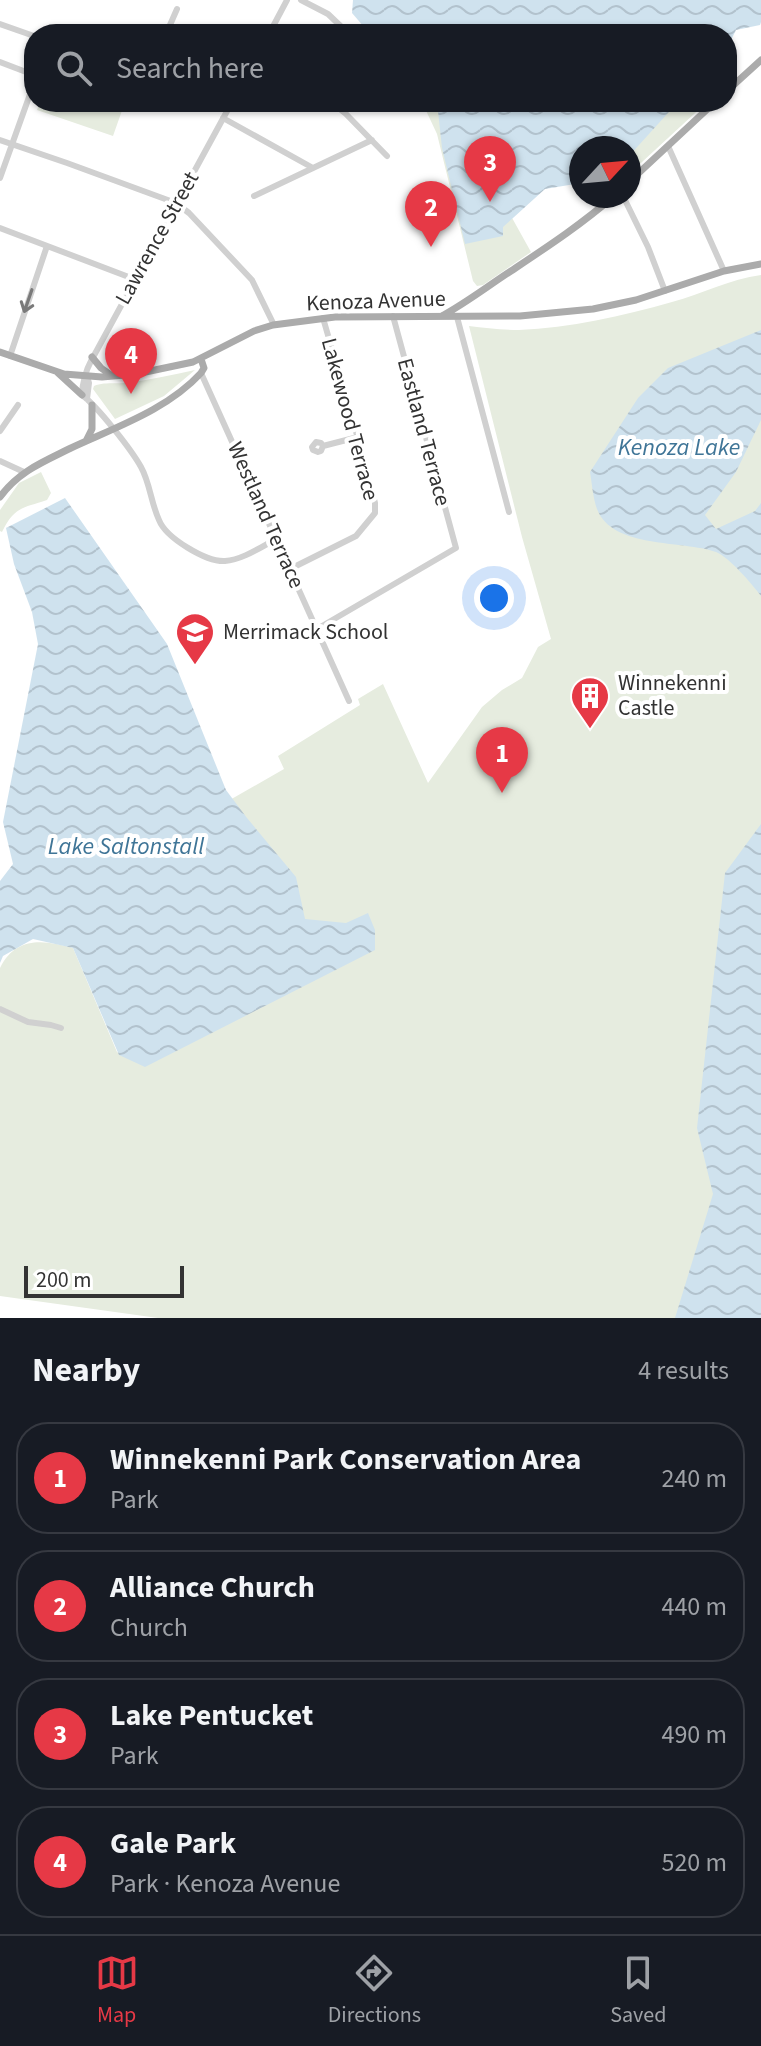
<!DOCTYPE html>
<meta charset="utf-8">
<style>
:root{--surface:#171b24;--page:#20242c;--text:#f1f3f6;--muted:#9ea1a6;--line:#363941;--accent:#e63946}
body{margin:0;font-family:"Source Sans 3",sans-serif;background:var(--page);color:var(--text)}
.compass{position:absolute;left:569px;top:136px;width:72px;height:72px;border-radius:50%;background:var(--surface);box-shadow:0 2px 6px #0004;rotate:64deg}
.scale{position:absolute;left:24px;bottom:20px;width:160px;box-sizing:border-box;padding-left:8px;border:4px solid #333;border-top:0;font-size:22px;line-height:28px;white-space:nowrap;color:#333;-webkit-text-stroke:6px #fff;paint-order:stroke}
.you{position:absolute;left:494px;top:598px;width:28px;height:28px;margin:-20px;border:6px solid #fff;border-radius:50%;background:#1a73e8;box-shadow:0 0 0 12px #1a73e833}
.badge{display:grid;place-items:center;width:52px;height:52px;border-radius:50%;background:var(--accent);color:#fff;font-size:26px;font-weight:700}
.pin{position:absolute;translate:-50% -66px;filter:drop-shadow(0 2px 4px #0008)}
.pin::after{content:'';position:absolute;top:42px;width:28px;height:24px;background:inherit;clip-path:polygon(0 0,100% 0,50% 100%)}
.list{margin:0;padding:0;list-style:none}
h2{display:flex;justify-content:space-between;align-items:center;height:104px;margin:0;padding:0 32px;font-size:34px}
h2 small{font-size:26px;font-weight:400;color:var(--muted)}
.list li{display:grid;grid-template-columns:52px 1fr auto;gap:24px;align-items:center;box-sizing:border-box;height:112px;margin:0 16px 16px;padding:0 16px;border:2px solid var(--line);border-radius:32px}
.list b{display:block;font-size:30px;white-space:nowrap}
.list p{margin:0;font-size:26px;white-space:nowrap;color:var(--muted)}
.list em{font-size:26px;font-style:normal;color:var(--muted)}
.icon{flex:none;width:44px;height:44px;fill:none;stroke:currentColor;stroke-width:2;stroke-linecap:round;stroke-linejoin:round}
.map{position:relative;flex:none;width:761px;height:1318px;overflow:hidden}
.search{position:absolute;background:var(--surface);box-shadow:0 2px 6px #0004;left:24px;right:24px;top:24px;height:88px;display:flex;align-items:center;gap:20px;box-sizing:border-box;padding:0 28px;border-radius:32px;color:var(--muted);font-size:30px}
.sheet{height:616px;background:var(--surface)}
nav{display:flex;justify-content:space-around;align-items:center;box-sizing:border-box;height:112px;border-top:2px solid var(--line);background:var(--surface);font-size:22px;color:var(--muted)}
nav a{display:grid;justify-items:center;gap:4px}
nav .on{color:var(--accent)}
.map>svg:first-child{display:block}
.green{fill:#e6ecdf}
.water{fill:url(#water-waves)}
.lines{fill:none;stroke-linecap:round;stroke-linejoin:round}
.minor{stroke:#d0d0d0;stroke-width:6}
.major{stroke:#ababab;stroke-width:7}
.oneway{stroke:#7a7a7a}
.labels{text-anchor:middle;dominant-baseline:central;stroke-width:8;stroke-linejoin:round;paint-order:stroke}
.street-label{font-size:22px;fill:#333;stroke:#fff}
.poi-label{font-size:22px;fill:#333;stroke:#fff;text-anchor:start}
.water-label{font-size:24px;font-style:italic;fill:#3f7597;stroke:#fff}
</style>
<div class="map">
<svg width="761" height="1318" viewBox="0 0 761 1318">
<defs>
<pattern id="water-waves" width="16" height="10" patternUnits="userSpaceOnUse" patternTransform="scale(2)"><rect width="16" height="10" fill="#cfe2ee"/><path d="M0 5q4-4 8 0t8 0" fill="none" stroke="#b2c2cd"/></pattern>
</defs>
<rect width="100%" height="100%" fill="#fff"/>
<path class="green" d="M 40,102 L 125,102 L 113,136 L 37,110 Z
M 422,102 L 707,102 L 629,174 L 629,148 L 581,148 L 577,178 L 543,187 L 511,216 L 531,252 L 483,285 L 477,286 L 473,281 L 437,134 Z
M 761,275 L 761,1318 L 158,1318 L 0,1296 L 0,968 C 16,936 44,940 73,948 L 117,1052 L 125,1057 L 344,928 L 299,923 L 228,801 L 284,769 L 278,756 L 360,705 L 358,699 L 383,684 L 428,783 L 482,707 L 502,690 L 522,678 L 538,647 L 551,639 L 522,537 L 469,326 C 485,328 502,330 519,330 C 570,328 622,316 672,302 C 702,294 730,279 761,275 Z
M 195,370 L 164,396 L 115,419 L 93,389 L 94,386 C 103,382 115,384 125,383 C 149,380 172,375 195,370 Z
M 41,472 L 51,493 L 47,500 C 23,508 14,507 2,532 L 0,531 L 0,510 L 19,483 Z"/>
<path class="water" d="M 353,0 L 761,0 L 761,22 L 760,25 L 736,30 L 727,48 L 727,34 L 370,34 L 352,13 Z
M 437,102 L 678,102 L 629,156 L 629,148 L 581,148 L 581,183 L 545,189 L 503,227 L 503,236 L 465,244 L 442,148 Z
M 761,330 L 761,420 L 736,472 L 705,515 L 716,529 L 755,511 L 761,503 L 761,596 C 752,584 729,557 716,552 C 683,540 612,549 597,509 C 593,498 592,484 590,472 L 638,398 L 668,368 Z
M 65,498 L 167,644 L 226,790 L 247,818 L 296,877 L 305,919 L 346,923 L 368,913 L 375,930 L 375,950 L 145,1067 L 119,1055 L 73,948 L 33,939 L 3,956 L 0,963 L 0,881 L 13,864 L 3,822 L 38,644 L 32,612 L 14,564 L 6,528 Z
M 761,824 L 761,1318 L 675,1318 L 713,1194 L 697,1128 L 725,873 Z"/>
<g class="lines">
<path class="minor" d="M 301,0 L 328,14 L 349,34
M 0,24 L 34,36
M 166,34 L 177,9
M 269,34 L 287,0
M 0,62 L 34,75
M 232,102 L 91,361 C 86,370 82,384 82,395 C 97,406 131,449 141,467 C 150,483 151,503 159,520 C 166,538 206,562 225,561 C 242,560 261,547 276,539
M 331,102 L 346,114 L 387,156
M 223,118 L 313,168
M 0,140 L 67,163 L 176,203 L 189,213 L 252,280 L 274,325
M 668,146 L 724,271
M 0,178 L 34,83
M 254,196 L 372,140
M 623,196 L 648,247 L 665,291
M 0,228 L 134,279
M 457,317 L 509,512
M 10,356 L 47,246
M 201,373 L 349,701
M 87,376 L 89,383 L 87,399
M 0,431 L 18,405
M 323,446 L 321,451 L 318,452 L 313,450 L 312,447 L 316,442 L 321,443 L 323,446 L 358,437
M 0,461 L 24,472
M 290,569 L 356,536 L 375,513 L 375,503 L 363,456 L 323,318
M 317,629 L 456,548 L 393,316
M 0,1009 L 28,1022 L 51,1025 L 61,1028"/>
<path class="major" d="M 727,91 L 761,60
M 629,182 L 715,102
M 442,316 C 466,303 488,286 511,271 C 547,247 582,224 614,196
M 0,352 L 64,374 L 102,377 L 136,374 L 193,362 L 254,331 L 273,325 L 335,317 L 520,316 L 593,309 L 636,300 L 724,271 L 761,264
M 92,357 L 101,368 L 111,375
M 58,373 L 82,395
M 86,441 L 92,429 L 92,405
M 0,497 C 19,471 43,462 71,448 C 116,427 167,410 201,373 L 204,368 L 201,359"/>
</g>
<defs><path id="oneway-shaft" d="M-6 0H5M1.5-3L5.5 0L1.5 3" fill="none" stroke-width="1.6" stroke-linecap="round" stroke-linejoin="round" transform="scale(2)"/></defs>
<use class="oneway" href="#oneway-shaft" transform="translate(28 301) rotate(109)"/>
<defs>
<symbol id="school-pin" viewBox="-11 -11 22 30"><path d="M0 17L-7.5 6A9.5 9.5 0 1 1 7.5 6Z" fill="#e63946" stroke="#fff"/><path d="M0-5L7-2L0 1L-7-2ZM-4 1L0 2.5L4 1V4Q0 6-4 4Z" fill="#fff"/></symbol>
<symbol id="building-pin" viewBox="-11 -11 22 30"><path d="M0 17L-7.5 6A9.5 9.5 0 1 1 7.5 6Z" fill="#e63946" stroke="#fff"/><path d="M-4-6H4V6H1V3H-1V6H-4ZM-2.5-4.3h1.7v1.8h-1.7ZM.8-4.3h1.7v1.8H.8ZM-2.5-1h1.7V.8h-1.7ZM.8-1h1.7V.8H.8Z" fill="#fff"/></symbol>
</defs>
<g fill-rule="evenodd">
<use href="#school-pin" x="173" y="610" width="44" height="60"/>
<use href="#building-pin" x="568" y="674" width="44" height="60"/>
</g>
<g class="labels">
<g class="street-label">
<text transform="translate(157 238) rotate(-61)">Lawrence Street</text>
<text transform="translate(376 301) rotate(-2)">Kenoza Avenue</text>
<text transform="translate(350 419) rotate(75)">Lakewood Terrace</text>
<text transform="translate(424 432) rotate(75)">Eastland Terrace</text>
<text transform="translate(266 515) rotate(66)">Westland Terrace</text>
</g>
<g class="poi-label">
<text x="223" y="632">Merrimack School</text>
<text x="618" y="683">Winnekenni<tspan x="618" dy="25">Castle</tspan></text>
</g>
<g class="water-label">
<text x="679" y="447">Kenoza Lake</text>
<text x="126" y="846">Lake Saltonstall</text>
</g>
</g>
</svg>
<svg class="compass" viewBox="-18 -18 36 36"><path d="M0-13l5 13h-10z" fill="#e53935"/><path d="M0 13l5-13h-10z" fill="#9ea1a6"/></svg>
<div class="scale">200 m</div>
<div class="you"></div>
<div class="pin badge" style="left:502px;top:793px">1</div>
<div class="pin badge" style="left:431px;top:247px">2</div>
<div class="pin badge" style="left:490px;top:202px">3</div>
<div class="pin badge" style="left:131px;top:394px">4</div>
<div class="search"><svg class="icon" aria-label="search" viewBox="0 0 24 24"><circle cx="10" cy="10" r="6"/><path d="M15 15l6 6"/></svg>Search here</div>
</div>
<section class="sheet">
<h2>Nearby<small>4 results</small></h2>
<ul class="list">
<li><span class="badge">1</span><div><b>Winnekenni Park Conservation Area</b><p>Park</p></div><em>240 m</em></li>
<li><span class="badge">2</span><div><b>Alliance Church</b><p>Church</p></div><em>440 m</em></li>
<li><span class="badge">3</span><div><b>Lake Pentucket</b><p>Park</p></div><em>490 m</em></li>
<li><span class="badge">4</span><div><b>Gale Park</b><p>Park · Kenoza Avenue</p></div><em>520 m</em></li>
</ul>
</section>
<nav>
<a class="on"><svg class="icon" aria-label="map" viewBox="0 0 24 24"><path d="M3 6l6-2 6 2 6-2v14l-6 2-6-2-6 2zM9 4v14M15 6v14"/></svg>Map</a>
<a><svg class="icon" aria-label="directions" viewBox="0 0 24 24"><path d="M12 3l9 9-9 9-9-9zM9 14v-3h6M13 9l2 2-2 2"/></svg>Directions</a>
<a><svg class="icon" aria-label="saved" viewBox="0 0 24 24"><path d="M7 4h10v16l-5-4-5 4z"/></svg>Saved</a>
</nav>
